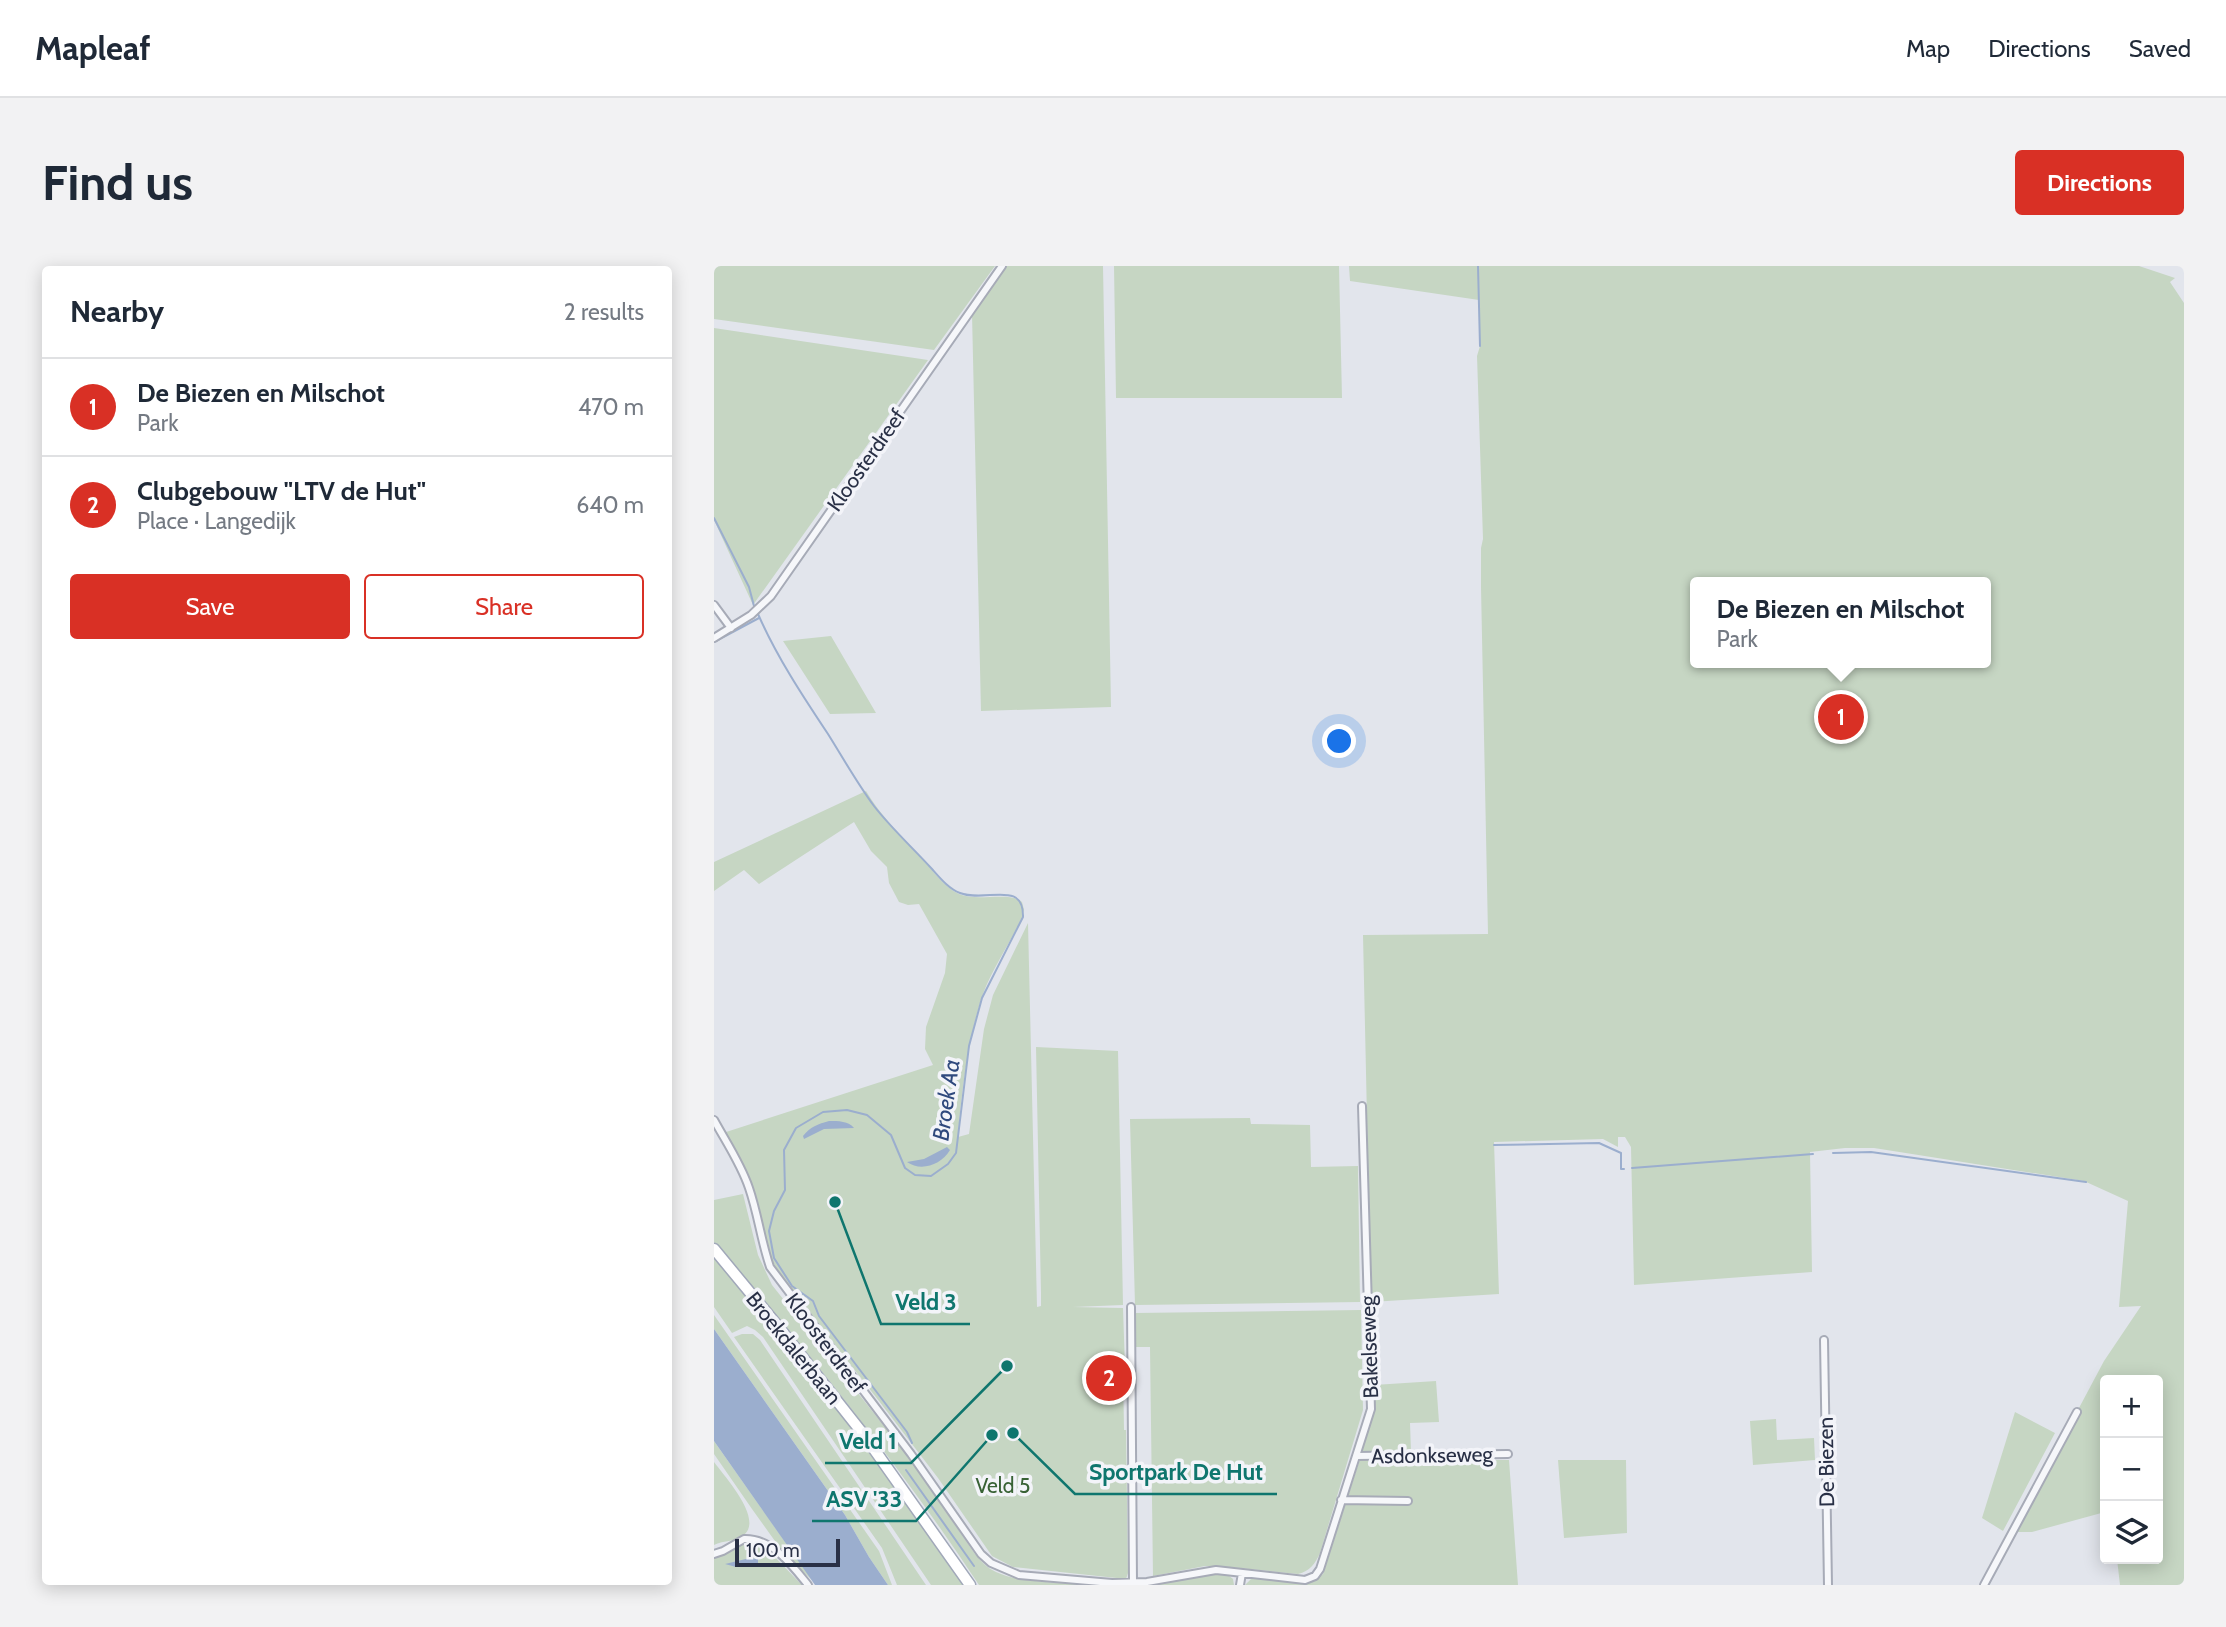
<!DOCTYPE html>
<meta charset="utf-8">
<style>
:root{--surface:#fff;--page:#f2f2f3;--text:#1f2937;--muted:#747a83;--line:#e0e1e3;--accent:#d93025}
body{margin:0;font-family:Cabin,sans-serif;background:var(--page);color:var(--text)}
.controls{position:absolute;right:21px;bottom:21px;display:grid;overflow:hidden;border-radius:7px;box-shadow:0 4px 18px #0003}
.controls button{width:63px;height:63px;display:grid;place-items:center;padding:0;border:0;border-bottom:2px solid var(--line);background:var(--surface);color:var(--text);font:35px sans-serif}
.scale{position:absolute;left:21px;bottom:18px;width:105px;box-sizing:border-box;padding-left:7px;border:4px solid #293046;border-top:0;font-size:19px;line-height:24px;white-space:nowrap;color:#293046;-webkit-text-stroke:5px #f3f4f9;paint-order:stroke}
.you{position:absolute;left:626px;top:476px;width:24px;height:24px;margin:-18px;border:5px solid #fff;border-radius:50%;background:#1a73e8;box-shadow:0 0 0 10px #1a73e833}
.badge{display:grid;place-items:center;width:46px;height:46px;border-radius:50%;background:var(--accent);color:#fff;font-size:23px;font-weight:700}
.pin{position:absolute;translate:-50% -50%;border:4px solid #fff;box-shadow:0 2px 7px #0006}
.popup{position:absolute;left:976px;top:311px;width:301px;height:91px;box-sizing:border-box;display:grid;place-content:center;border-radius:7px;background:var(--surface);filter:drop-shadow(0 2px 5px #0005);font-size:23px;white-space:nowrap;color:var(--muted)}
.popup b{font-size:26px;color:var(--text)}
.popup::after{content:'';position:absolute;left:50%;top:100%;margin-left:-14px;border:14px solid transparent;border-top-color:var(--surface)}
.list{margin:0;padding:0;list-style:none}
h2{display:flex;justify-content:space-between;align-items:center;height:91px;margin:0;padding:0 28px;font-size:30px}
h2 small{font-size:23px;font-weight:400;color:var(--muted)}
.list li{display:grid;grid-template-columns:46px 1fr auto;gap:21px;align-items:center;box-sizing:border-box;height:98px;padding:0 28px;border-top:2px solid var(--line)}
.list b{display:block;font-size:26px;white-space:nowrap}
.list p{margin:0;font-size:23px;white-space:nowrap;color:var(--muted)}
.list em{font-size:23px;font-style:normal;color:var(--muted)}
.actions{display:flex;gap:14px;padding:21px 28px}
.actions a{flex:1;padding:16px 0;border:2px solid var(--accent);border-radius:7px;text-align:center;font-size:24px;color:var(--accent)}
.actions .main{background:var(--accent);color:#fff}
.icon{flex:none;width:38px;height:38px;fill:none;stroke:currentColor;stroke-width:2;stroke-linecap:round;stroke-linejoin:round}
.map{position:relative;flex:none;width:1470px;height:1319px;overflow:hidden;border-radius:7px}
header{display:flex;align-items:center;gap:42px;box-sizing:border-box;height:98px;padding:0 35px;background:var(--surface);border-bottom:2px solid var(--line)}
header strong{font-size:33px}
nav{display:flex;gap:38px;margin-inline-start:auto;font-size:24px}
.intro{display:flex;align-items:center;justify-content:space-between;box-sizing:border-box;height:168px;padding:0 42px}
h1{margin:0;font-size:49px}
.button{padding:18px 32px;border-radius:7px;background:var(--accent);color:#fff;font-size:24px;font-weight:700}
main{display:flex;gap:42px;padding:0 42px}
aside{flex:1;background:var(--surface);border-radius:7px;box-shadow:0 4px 18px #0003}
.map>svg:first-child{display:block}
.green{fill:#c6d6c3;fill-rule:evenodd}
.water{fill:#9baece}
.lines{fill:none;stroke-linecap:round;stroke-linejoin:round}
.stream{stroke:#9baece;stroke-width:2}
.minor-casing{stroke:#a7abb7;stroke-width:10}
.primary-casing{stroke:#a1a8b9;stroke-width:13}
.minor{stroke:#f6f7fa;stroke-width:6}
.primary{stroke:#fff;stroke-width:10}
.labels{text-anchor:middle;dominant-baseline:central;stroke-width:7;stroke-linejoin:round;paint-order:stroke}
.street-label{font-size:21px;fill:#293046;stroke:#f3f4f9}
.park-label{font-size:21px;fill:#386235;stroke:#f3f4f9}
.water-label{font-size:23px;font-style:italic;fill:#2f497d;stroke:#f3f4f9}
.leader{fill:none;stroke:#0f766e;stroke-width:2.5}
.callout-dot{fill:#0f766e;stroke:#f3f4f9;stroke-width:2.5}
.callout-label{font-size:23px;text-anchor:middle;font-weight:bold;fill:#0f766e;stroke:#f3f4f9;stroke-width:7;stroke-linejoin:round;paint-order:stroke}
</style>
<header>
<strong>Mapleaf</strong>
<nav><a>Map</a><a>Directions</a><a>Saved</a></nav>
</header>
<div class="intro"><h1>Find us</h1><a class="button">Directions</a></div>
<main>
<aside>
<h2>Nearby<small>2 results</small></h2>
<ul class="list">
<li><span class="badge">1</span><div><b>De Biezen en Milschot</b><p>Park</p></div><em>470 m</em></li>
<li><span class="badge">2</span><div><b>Clubgebouw &quot;LTV de Hut&quot;</b><p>Place · Langedijk</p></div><em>640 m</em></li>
</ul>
<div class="actions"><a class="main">Save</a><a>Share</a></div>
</aside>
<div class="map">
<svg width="1470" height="1319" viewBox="0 0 1470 1319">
<rect width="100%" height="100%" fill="#e2e5ec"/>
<path class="green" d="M 0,0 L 281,0 L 220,84 L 0,53 Z
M 293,0 L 389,0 L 397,441 L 267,445 L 258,48 Z
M 400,0 L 625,0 L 628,132 L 402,132 Z
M 635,0 L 1425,0 L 1461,12 L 1456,16 L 1470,37 L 1470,1319 L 1406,1319 L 1403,1293 L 1444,1293 L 1444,1114 L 1391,1114 L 1391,1246 L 1318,1266 L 1299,1266 L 1390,1095 L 1427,1040 L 1405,1041 L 1414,935 L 1370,915 L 1160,882 L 1131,882 L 1096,886 L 1098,1006 L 920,1019 L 917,881 L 911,871 L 904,871 L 904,881 L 889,873 L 780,876 L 785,1028 L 657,1036 L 649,669 L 774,668 L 767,321 L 767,282 L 769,273 L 763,90 L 766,80 L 765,34 L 636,15 ZM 982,316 L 1272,316 L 1272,397 L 982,397 Z
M 0,62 L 214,94 L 39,339 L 0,254 Z
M 117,370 L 162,447 L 116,448 L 69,375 Z
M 152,525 C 167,550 187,570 207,591 C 218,604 230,621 245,628 C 262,636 297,625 308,636 L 310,644 L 308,651 C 296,678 279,701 269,728 C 255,767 247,829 244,871 L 255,868 L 270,763 L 279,729 L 314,657 L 323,1041 L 327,1040 L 327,1027 L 322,781 L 404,785 L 409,1039 L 359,1041 L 409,1042 L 411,1102 L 409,1103 L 410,1164 L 412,1164 L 414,1307 L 412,1313 L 299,1301 L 278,1290 L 224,1212 L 165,1135 L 68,1012 L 55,989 L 34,909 L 9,867 L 219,799 L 211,783 L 212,761 L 231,707 L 233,688 L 205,638 L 194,639 L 185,636 L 175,617 L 173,601 L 157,585 L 140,556 L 45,618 L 30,604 L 0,625 L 0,596 Z
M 536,852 L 537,858 L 596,859 L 597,901 L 644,900 L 646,1036 L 421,1039 L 416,853 Z
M 29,928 L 44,989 L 58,1019 L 190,1185 L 261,1288 C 267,1295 273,1302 282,1306 C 308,1318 350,1316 378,1319 L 265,1319 C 185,1198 94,1086 0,976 L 0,934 Z
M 0,991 C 90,1097 173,1206 252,1319 L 217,1319 L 49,1071 L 41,1064 L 33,1060 L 18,1067 L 0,1041 Z
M 647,1044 L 649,1144 L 606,1287 C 601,1298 596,1305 584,1308 L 505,1300 L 491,1300 L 439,1310 L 436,1081 L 421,1081 L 421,1047 Z
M 0,1049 L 165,1285 L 178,1319 L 174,1319 L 155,1291 L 131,1249 L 0,1063 Z
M 28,1068 L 39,1068 L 46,1074 L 212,1319 L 183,1319 L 168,1282 L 20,1071 Z
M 722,1115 L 725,1156 L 696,1157 L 697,1186 L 648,1186 L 660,1146 L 660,1119 Z
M 1301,1146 L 1341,1167 L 1289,1265 L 1268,1252 Z
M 1062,1153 L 1063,1174 L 1100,1172 L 1101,1194 L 1039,1199 L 1036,1155 Z
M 0,1175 L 98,1314 L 71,1289 L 38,1243 L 0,1188 Z
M 646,1193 L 795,1194 L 804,1319 L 531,1319 L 538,1312 L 596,1317 L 609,1308 Z
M 844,1194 L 912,1194 L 913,1267 L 850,1272 Z
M 0,1196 C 11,1211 48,1251 31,1268 C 24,1276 9,1274 0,1279 Z
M 38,1278 L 56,1286 L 88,1319 L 0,1319 L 0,1290 L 27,1279 Z
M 499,1307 L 514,1309 L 519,1313 L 520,1319 L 441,1319 Z"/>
<path class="water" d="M 115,855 C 124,855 135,855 140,862 L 110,863 L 90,873 L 89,870 C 96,861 104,858 115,855 Z
M 233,881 L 236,884 C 227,899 207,906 193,896 L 210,893 Z
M 0,1063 L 131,1249 L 155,1291 L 174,1319 L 101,1319 L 0,1175 Z
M 36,1292 L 44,1293 L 44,1298 L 41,1301 L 22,1301 L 11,1298 Z"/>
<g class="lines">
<path class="stream" d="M 764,0 L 766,80
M 0,252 L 35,321 L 40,340
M 44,348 C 63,391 88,429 114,468 C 129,492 143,517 160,540 C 177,562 199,582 218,603 C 226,612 235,623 246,627 C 271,637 310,613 309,651 L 268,732 L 255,780 L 242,887 L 234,898 L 217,910 L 201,909 L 191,902 L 177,869 L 153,849 L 133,844 L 109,846 L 82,862 L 70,884 L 71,924 L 60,945 L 55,965 L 60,992 L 78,1020 L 99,1035 L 105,1050 L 193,1166 L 198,1177
M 0,376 L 45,352
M 780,879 L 885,877 L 907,887 L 907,903 L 910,903
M 1119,887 L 1157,886 L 1372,916
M 918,902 L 1099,888
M 192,1204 L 260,1300"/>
<defs>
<path id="minor" d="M 0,339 L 17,362
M 0,372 L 37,349 L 57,330 L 288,0
M 0,854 C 12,876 27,898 35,922 C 44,948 47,975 56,1001 L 197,1188 L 267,1288 L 277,1297 L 305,1309 L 398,1317 L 433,1316 L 502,1304 L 591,1314 L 601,1310 L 606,1303 L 657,1143 L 648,840
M 417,1041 L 419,1317
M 1110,1074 L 1114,1319
M 642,1190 L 794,1188
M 627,1234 L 694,1235
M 0,1288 L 9,1285 L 30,1273 C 58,1272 78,1299 94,1319
M 526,1319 L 528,1307
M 1270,1319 L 1363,1146"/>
<path id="primary" d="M 0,983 L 62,1058 L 150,1169 L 256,1319"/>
</defs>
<use href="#minor" class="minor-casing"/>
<use href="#primary" class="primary-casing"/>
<use href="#minor" class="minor"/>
<use href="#primary" class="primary"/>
</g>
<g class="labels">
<g class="street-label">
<text transform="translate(152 194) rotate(-55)">Kloosterdreef</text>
<text transform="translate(112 1077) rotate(53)">Kloosterdreef</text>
<text transform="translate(655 1081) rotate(-92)">Bakelseweg</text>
<text transform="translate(80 1082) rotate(51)">Broekdalerbaan</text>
<text transform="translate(718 1189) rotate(-1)">Asdonkseweg</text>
<text transform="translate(1112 1196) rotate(-91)">De Biezen</text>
</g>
<g class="park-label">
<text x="289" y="1219">Veld 5</text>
</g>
<g class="water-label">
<text transform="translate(232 834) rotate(-82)">Broek Aa</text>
</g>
</g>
<path class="leader" d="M121 936L167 1058H256M293 1100L197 1197H111M299 1167L361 1228H563M278 1169L202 1255H98"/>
<g class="callout-dot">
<circle cx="121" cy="936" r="7"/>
<circle cx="293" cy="1100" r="7"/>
<circle cx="299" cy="1167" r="7"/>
<circle cx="278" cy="1169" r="7"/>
</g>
<g class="callout-label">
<text x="212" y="1044">Veld 3</text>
<text x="154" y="1183">Veld 1</text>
<text x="462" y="1214">Sportpark De Hut</text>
<text x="150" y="1241">ASV '33</text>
</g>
</svg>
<div class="controls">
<button>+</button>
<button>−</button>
<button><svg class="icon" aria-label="layers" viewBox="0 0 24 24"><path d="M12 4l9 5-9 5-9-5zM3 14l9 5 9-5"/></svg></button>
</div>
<div class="scale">100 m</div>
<div class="you"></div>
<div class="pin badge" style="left:1127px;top:451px">1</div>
<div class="popup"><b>De Biezen en Milschot</b>Park</div>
<div class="pin badge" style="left:395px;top:1112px">2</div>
</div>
</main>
